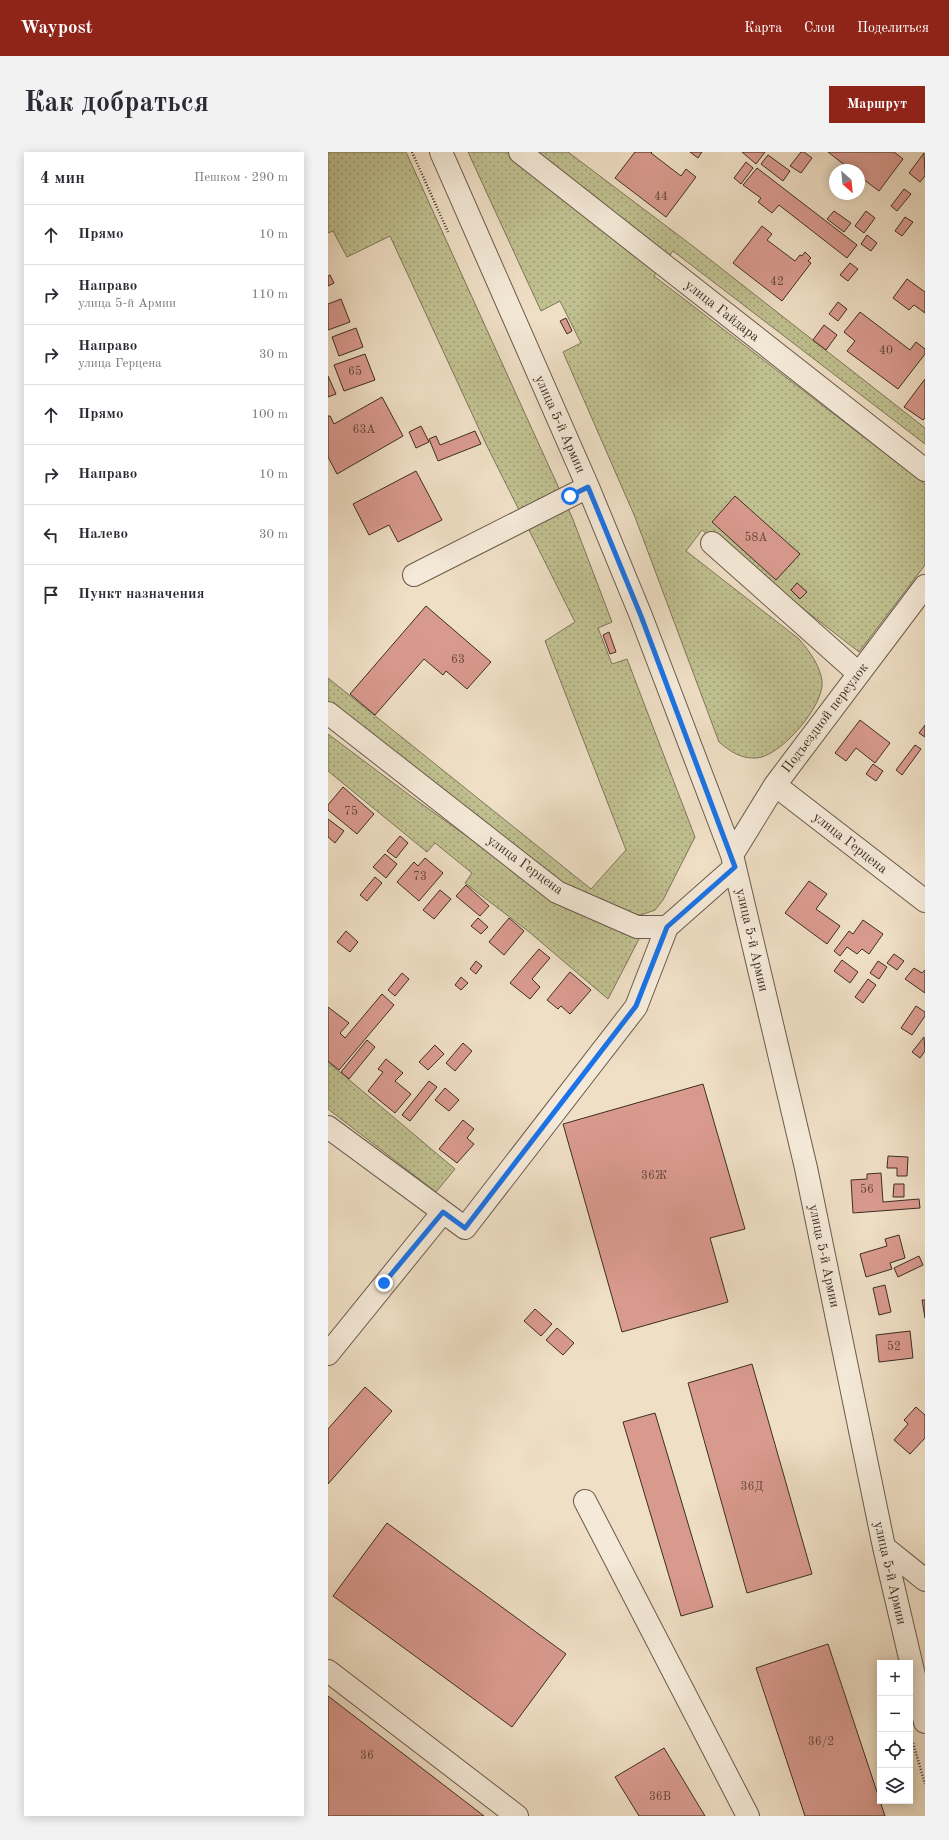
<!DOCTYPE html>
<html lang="ru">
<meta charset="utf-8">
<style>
:root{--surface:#fff;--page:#f2f2f3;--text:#2b2b33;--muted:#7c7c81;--line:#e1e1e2;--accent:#8f2418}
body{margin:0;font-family:"Old Standard TT",serif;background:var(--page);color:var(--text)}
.controls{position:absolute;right:12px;bottom:12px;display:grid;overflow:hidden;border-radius:0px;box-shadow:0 2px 10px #0003}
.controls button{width:36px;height:36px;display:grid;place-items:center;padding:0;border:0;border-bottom:1px solid var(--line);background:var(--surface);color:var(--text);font:20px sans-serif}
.compass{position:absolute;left:501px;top:12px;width:36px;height:36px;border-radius:50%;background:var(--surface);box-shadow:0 2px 10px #0003;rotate:153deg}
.stop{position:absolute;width:12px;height:12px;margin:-9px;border:3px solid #1a73e8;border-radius:50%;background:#fff}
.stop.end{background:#1a73e8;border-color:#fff;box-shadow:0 1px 4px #0008}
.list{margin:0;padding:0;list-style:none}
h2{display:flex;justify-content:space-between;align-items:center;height:52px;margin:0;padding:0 16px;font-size:17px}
h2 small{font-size:13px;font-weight:400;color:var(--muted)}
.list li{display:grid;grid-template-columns:26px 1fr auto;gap:12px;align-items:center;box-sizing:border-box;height:60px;padding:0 16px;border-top:1px solid var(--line)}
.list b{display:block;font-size:15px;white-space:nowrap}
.list p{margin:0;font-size:13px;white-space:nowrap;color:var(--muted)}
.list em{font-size:13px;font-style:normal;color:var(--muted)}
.icon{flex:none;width:22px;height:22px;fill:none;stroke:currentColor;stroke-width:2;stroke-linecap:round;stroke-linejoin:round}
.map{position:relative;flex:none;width:597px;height:1664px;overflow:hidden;border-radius:0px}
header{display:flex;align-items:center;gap:24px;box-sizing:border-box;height:56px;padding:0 20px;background:var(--accent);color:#fff}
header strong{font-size:19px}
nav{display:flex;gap:22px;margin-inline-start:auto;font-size:14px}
.intro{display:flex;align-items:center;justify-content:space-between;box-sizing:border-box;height:96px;padding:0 24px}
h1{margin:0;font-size:28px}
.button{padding:10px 18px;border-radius:0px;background:var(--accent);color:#fff;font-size:14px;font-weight:700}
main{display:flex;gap:24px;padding:0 24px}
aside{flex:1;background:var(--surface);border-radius:0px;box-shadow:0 2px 10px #0003}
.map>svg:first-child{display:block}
.grass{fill:url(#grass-dots);stroke:#7f765a}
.building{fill:#d99a8e;stroke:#3e2d24}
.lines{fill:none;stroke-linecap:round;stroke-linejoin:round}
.minor-casing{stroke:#6a5a4c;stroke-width:24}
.path{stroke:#3e2d24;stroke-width:2.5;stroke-dasharray:1 2;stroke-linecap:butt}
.minor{stroke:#f5ead9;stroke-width:22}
.route{stroke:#1a73e8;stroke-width:5}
.labels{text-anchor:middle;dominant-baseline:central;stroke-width:3;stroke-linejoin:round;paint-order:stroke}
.number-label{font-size:12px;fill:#65483e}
.street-label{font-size:14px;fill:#3e2d24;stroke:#f5ead9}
</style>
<header>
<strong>Waypost</strong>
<nav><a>Карта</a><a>Слои</a><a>Поделиться</a></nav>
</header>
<div class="intro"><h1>Как добраться</h1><a class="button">Маршрут</a></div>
<main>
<aside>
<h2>4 мин<small>Пешком · 290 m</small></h2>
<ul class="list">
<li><svg class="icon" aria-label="ahead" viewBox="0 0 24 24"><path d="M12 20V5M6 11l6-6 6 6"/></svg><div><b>Прямо</b></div><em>10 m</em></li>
<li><svg class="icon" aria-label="right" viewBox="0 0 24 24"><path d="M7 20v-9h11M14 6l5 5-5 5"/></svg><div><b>Направо</b><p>улица 5-й Армии</p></div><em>110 m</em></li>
<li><svg class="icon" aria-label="right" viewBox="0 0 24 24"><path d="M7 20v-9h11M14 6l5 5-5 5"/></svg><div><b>Направо</b><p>улица Герцена</p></div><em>30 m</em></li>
<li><svg class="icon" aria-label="ahead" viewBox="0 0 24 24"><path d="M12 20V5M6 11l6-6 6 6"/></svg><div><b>Прямо</b></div><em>100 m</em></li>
<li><svg class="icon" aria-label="right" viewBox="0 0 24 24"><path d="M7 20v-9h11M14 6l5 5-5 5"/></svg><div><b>Направо</b></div><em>10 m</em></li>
<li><svg class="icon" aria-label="left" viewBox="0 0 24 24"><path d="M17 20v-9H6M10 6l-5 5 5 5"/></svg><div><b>Налево</b></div><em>30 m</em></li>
<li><svg class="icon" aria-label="arrive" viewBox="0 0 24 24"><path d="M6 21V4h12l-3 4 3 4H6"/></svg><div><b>Пункт назначения</b></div></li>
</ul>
</aside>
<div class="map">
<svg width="597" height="1664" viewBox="0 0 597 1664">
<defs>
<pattern id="grass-dots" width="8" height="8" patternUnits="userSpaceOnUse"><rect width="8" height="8" fill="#c0c090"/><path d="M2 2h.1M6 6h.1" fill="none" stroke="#9d9c75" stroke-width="1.8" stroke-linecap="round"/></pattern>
</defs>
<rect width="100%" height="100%" fill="#efdfc5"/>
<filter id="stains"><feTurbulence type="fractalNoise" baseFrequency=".005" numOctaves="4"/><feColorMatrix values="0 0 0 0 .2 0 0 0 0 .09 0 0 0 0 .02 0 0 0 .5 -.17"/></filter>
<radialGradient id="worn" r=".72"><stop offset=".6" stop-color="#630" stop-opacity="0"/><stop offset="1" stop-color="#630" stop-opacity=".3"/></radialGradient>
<path class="grass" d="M 0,0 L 78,0 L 244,365 L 284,470 L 270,476 L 284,512 L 299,507 L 367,685 L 335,748 L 327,758 L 313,763 L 297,762 L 250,746 L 0,554 L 0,526 L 263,737 L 298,698 L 217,489 L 247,470 L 158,292 L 62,84 L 19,105 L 5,79 L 0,81 Z
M 140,0 L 240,0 L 366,95 L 597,276 L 597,292 L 345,99 L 326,124 L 597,332 L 597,413 L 531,500 L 374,378 L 358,399 L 471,487 C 481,499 492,513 494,529 C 497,553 453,604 429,606 C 413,607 403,600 391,590 L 307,365 L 235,200 L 253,191 L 232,149 L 213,159 Z
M 0,582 L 84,645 L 235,753 L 311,787 L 280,847 L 200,779 L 137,731 L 144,721 L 107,691 L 99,700 L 0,619 Z
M 0,910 L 127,1017 L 108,1040 L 0,957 Z"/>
<path class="building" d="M 307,0 L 324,0 L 323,1 L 353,24 L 358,17 L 368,25 L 338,65 L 287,26 Z
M 362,0 L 374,0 L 370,6 Z
M 414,0 L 437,0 L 428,12 Z
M 473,0 L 476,0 L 484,6 L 473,21 L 462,14 Z
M 500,0 L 566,0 L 575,7 L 551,39 L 531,24 L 531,18 L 523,18 Z
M 596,1 L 597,24 L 592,30 L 581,21 Z
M 440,3 L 462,19 L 455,29 L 433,12 Z
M 418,10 L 425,16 L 413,32 L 406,26 Z
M 429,16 L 529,93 L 519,106 L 451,53 L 444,61 L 430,50 L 433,46 L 415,33 Z
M 576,37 L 583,42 L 569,59 L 563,54 Z
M 506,59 L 523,71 L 516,80 L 499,67 Z
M 538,59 L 547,66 L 536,81 L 527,74 Z
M 577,65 L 585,70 L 574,84 L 567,79 Z
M 434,74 L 444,82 L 439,88 L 467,109 L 472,103 L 474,104 L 477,100 L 483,106 L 480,109 L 483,111 L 454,149 L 405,111 Z
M 539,83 L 549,91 L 543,99 L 533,92 Z
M 522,111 L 530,117 L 520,129 L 512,123 Z
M 2,123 L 6,131 L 0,134 L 0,124 Z
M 579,127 L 597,140 L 597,161 L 586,153 L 581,158 L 565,146 Z
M 13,147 L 22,170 L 0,178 L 0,152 Z
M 510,150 L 519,157 L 510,169 L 501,162 Z
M 532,160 L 582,198 L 588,190 L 597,197 L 597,202 L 570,237 L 519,199 L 527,189 L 516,180 Z
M 238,166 L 244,179 L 239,182 L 232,169 Z
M 496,173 L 509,183 L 498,198 L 485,188 Z
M 28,176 L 35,195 L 11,204 L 4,185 Z
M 37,202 L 47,228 L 16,239 L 6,213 Z
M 0,224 L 8,242 L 0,245 Z
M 597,227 L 597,266 L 595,268 L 576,255 Z
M 54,245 L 75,284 L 9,322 L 0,305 L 0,264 L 2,264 L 6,272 Z
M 93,274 L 101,290 L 88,296 L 81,280 Z
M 147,279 L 153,292 L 110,309 L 101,287 L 108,284 L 112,293 Z
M 88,319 L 114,368 L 70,390 L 61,373 L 41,383 L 25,352 Z
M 407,344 L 472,402 L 448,428 L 384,370 Z
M 469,431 L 479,440 L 472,447 L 463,438 Z
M 98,454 L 163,510 L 139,537 L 118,519 L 115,523 L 96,507 L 47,563 L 22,542 Z
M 281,480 L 288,500 L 282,502 L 275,483 Z
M 532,568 L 562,591 L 547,611 L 528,596 L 518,609 L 507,601 Z
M 597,573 L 597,585 L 591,581 Z
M 587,593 L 593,597 L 574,623 L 568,618 Z
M 545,612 L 555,619 L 548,629 L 538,622 Z
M 15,635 L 46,662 L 29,682 L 0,658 L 0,653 Z
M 0,667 L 16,679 L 7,691 L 0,685 Z
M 72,684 L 80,691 L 68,706 L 59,699 Z
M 57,702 L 69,712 L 58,726 L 45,715 Z
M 97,706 L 115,721 L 91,749 L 69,730 L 86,710 L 90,714 Z
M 47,725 L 54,731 L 39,749 L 32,743 Z
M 481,729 L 499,742 L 488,757 L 512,774 L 499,792 L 457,761 Z
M 138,733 L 161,754 L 152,764 L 128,744 Z
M 112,738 L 123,747 L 106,767 L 95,758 Z
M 150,766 L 160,775 L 153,782 L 143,774 Z
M 181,766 L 196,779 L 176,803 L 161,790 Z
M 535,768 L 555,782 L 541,802 L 534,797 L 529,802 L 519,795 L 512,804 L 506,799 L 521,779 L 525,782 Z
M 18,779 L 30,790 L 22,800 L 9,790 Z
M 211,797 L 222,806 L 204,827 L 212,835 L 202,847 L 182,831 Z
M 566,802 L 576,809 L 569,818 L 559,811 Z
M 514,808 L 530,820 L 522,831 L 506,819 Z
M 148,809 L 154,814 L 148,822 L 142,817 Z
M 550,809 L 559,815 L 551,827 L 542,821 Z
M 586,816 L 594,821 L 597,818 L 597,841 L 577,827 Z
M 242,820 L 263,838 L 242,862 L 233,854 L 230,857 L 219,848 Z
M 74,821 L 81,827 L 67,844 L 60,838 Z
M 133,825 L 140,831 L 133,838 L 127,833 Z
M 540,827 L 548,833 L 535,851 L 527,845 Z
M 54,842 L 66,853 L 11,918 L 0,909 L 0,855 L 21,871 L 12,881 L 17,886 Z
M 588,854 L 597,860 L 597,864 L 584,883 L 573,876 Z
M 596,885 L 597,899 L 592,906 L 584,900 Z
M 39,888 L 47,895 L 21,927 L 13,920 Z
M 135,891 L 144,899 L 127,919 L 118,911 Z
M 107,893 L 116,902 L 100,918 L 91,910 Z
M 58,907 L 75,921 L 67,929 L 83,942 L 67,961 L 40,939 L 55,920 L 50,917 Z
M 101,929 L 109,935 L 82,969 L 74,963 Z
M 375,932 L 417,1077 L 382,1086 L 400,1150 L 294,1180 L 235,972 Z
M 117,936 L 131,948 L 121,959 L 107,948 Z
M 135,968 L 146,977 L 139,986 L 146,992 L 129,1011 L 111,997 Z
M 560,1004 L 580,1005 L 579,1024 L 569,1024 L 569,1016 L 559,1016 Z
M 553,1021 L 555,1050 L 591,1047 L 592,1056 L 525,1061 L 523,1028 L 539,1027 L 539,1022 Z
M 566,1032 L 576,1032 L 576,1045 L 565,1045 Z
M 571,1083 L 577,1106 L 562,1111 L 564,1117 L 538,1125 L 532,1102 L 559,1094 L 557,1087 Z
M 591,1104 L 595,1113 L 570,1125 L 566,1116 Z
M 557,1133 L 563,1160 L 551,1163 L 545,1136 Z
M 594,1148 L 597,1148 L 597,1166 Z
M 207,1157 L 224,1172 L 213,1184 L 196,1169 Z
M 229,1176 L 246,1191 L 235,1203 L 218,1188 Z
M 582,1179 L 585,1206 L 551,1210 L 548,1183 Z
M 424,1212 L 484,1422 L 419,1441 L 360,1231 Z
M 37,1235 L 64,1259 L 0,1332 L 0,1277 Z
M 588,1255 L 597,1263 L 597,1286 L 582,1302 L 566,1288 L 580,1272 L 576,1268 Z
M 327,1261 L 385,1455 L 353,1464 L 295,1270 Z
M 59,1371 L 238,1502 L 184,1575 L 5,1444 Z
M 500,1492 L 557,1664 L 477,1664 L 428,1516 Z
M 0,1544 L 156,1664 L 0,1664 Z
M 336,1596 L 377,1664 L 311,1664 L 287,1625 Z"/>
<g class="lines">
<defs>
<path id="minor" d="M 113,0 L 260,335 L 313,464 L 404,703 L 478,1016 L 556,1395 L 597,1570
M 192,0 L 597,318
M 384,391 L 530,521
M 86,423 L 260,335
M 0,561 L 229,740 L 309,775 L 339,775 L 407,715
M 447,633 L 597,749
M 404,703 L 447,633 L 597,434
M 0,975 L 137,1076 L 308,855 L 339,775
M 0,1202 L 115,1060
M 257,1349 L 420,1664
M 556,1395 L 597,1428
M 0,1519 L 189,1664"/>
</defs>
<use href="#minor" class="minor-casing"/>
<path class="path" d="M 84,0 L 120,80
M 585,1591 L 597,1632"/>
<use href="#minor" class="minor"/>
</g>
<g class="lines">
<path class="route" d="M 56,1131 L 115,1060 L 137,1076 L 308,854 L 339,775 L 407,715 L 313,464 L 260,335 L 242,344"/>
</g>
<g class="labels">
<g class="number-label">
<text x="333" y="45">44</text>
<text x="449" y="130">42</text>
<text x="558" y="199">40</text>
<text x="27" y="220">65</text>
<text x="36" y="278">63А</text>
<text x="428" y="386">58А</text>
<text x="130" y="508">63</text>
<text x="23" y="660">75</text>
<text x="92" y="725">73</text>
<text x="326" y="1024">36Ж</text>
<text x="539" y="1038">56</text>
<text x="566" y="1195">52</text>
<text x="424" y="1335">36Д</text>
<text x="493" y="1590">36/2</text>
<text x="39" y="1604">36</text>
<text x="332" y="1645">36В</text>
</g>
<g class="street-label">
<text transform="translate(394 159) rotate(38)">улица Гайдара</text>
<text transform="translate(232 272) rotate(66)">улица 5-й Армии</text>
<text transform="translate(497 566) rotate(-53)">Подъездной переулок</text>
<text transform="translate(522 691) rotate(38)">улица Герцена</text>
<text transform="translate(197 713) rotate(36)">улица Герцена</text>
<text transform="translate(424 788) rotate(77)">улица 5-й Армии</text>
<text transform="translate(496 1104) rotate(78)">улица 5-й Армии</text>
<text transform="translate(562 1421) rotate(77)">улица 5-й Армии</text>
</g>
</g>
<rect width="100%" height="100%" filter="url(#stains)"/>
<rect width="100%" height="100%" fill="url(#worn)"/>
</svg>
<div class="controls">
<button>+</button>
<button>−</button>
<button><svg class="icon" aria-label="locate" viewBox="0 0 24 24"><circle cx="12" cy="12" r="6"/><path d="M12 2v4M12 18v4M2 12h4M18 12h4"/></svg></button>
<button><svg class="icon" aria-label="layers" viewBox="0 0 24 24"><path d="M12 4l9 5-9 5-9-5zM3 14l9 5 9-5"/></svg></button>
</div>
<svg class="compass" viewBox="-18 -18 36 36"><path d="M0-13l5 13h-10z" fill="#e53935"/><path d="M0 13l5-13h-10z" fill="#7c7c81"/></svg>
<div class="stop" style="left:242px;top:344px"></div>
<div class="stop end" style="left:56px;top:1131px"></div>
</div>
</main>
